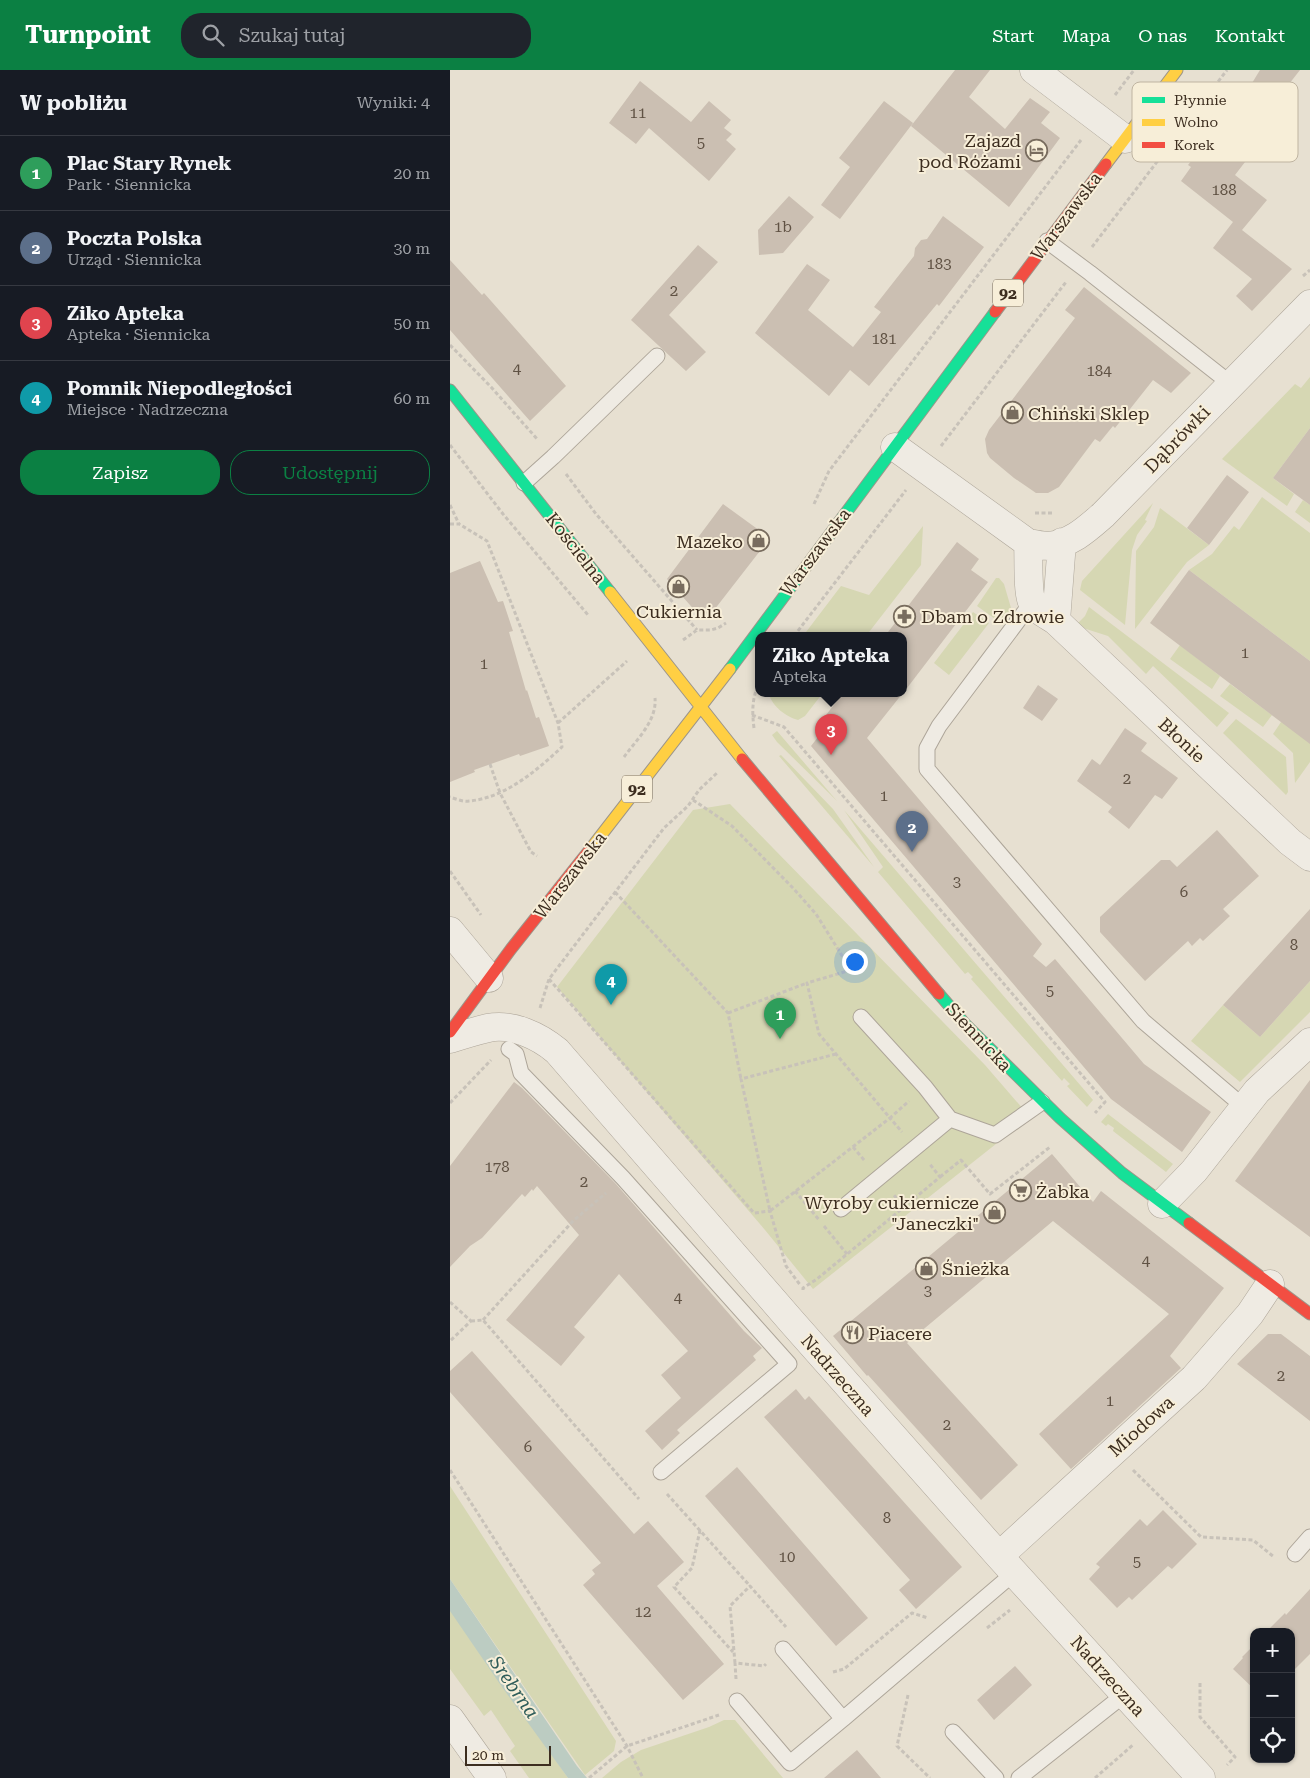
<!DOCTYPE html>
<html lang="pl">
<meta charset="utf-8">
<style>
:root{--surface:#171b24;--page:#20242c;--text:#f1f3f6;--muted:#9ea1a6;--line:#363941;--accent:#0b8043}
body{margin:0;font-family:"Roboto Serif",serif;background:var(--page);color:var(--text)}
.controls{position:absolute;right:15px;bottom:15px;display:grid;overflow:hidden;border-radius:10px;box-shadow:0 1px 4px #0004}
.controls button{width:45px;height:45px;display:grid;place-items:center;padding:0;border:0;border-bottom:1px solid var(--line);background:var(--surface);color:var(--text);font:25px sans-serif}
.scale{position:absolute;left:15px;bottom:12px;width:86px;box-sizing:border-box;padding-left:5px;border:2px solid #3d2e20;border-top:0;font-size:14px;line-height:18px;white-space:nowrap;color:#3d2e20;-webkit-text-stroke:4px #f7eed8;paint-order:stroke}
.you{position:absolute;left:404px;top:891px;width:18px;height:18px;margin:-12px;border:4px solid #fff;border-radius:50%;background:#1a73e8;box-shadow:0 0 0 8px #1a73e833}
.badge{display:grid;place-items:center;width:32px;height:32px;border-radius:50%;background:var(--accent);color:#fff;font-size:16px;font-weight:700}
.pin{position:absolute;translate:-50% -41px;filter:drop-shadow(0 1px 2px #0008)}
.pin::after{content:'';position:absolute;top:26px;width:18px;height:15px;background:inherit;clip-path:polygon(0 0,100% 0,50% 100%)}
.popup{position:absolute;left:305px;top:562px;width:152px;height:65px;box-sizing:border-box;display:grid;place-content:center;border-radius:10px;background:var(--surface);filter:drop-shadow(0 1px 4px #0005);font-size:16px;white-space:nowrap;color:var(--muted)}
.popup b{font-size:19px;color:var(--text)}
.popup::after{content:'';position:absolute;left:50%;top:100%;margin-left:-10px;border:10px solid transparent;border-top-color:var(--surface)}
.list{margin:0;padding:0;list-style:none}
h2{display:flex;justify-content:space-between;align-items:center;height:65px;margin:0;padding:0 20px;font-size:21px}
h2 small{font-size:16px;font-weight:400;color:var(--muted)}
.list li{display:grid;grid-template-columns:32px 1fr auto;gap:15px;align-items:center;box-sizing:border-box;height:75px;padding:0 20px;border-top:1px solid var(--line)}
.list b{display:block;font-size:19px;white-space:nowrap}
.list p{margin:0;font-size:16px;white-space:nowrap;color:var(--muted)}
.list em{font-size:16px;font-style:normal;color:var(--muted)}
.actions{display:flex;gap:10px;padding:15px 20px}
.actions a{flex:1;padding:11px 0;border:1px solid var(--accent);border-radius:20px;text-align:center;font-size:18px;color:var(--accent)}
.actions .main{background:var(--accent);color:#fff}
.icon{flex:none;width:28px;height:28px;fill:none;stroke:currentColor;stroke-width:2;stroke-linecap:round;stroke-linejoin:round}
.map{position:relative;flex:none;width:860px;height:1708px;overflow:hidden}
header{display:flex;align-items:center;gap:30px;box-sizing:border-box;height:70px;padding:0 25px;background:var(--accent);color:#fff}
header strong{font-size:24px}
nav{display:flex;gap:28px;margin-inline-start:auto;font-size:18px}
.search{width:350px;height:45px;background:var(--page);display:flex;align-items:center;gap:12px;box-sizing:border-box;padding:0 18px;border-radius:20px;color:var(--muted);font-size:19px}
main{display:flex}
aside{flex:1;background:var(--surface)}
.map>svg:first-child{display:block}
.green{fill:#d6d7b3}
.water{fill:#bcccc2}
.building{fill:#cbbfb2}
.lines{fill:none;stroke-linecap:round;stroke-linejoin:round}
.lane-casing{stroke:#ada599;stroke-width:17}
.street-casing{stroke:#ada599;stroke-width:29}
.fast-casing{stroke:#9c958a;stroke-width:13}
.slow-casing{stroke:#9c958a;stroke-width:13}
.jam-casing{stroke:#9c958a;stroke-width:13}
.path{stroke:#c8c2b9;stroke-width:3;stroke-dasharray:4 2.5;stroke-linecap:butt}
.lane{stroke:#efebe3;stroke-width:15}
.street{stroke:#efebe3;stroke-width:28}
.fast{stroke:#16e098;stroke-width:11}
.slow{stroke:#ffcf43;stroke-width:11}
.jam{stroke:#f24e42;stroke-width:11}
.labels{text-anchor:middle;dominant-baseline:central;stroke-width:4;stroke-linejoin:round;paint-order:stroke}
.number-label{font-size:15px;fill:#605244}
.shield{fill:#f7eed8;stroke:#756857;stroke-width:1}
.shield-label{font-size:16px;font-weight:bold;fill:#3d2e20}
.poi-label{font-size:18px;fill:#3d2e20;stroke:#f7eed8;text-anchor:start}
.street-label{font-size:18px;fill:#3d2e20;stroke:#f7eed8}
.water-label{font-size:19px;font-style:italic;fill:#2f5d5a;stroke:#f7eed8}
.key{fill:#f7eed8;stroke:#bfb4a1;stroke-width:1}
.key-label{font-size:14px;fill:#3d2e20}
</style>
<header>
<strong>Turnpoint</strong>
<div class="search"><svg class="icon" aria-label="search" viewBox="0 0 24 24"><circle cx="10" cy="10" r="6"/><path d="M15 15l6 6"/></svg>Szukaj tutaj</div>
<nav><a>Start</a><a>Mapa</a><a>O nas</a><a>Kontakt</a></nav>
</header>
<main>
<aside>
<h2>W pobliżu<small>Wyniki: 4</small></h2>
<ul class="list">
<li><span class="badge" style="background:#2e9e5b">1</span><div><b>Plac Stary Rynek</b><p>Park · Siennicka</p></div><em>20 m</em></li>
<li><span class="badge" style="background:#5c6f8a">2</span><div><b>Poczta Polska</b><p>Urząd · Siennicka</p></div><em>30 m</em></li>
<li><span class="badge" style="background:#e0444e">3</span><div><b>Ziko Apteka</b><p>Apteka · Siennicka</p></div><em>50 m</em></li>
<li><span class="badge" style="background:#0f9aa8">4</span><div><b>Pomnik Niepodległości</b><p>Miejsce · Nadrzeczna</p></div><em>60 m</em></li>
</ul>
<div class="actions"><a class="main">Zapisz</a><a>Udostępnij</a></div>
</aside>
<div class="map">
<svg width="860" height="1708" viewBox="0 0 860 1708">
<rect width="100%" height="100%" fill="#e7e0d1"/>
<path class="green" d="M 860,307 L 860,358 L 823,408 L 844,424 L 837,436 L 772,389 L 845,314 L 851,318 Z
M 812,427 L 860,463 L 860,591 L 739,500 L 762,484 L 784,456 L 789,460 Z
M 853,430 L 860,435 L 860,453 L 845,442 Z
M 703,433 L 695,450 L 697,451 L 687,465 L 682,480 L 675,555 L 630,520 L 632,511 Z
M 710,438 L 759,475 L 737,492 L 685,559 L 686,481 L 704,457 Z
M 473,456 L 471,495 L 416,566 L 353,566 L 391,516 L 419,525 Z
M 546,508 L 549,508 L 554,514 L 561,538 L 554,551 L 548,551 L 527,536 Z
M 639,537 L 779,643 L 767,657 L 703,596 L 696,604 L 658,566 L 633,558 L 628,553 L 635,546 Z
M 523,542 L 539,553 L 499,605 L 484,593 Z
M 730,575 L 770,606 L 762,619 L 720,589 Z
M 780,614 L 822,645 L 813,657 L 770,626 Z
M 319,624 L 372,624 L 355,646 L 348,650 C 336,647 322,636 319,624 Z
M 786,649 L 836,687 L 838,722 L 836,725 L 773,663 Z
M 831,652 L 860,657 L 860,692 L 845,713 L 843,683 L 823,664 Z
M 327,661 L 387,731 L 327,672 L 322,665 Z
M 331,685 L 383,739 L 424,797 L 329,686 Z
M 280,734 L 535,995 L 580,1047 L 363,1219 L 315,1160 L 107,917 L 243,740 Z
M 394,740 L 643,1030 L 637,1037 L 617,1016 L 620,1014 L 614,1008 L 612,1011 L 521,909 L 523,907 L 518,902 L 515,904 L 428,802 L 433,797 Z
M 860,911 L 860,942 L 790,1012 L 741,971 L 773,935 L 810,967 Z
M 658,1044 L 723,1094 L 716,1102 L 663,1061 L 664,1058 L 658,1054 L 656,1056 L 651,1052 Z
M 0,1416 L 166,1671 L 164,1681 L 135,1705 L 0,1509 Z
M 0,1539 L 118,1708 L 79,1708 L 60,1681 L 65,1676 L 41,1640 L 34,1646 L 0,1599 Z
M 274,1650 L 285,1650 L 333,1708 L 152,1708 L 171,1692 L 191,1680 L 259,1657 Z"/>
<path class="water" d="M 0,1509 L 127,1696 L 137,1708 L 118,1708 L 52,1617 L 0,1541 Z"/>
<path class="building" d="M 505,0 L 540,0 L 519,27 L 555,59 L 580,28 L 600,42 L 591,53 L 610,68 L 559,137 L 461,56 Z
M 810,0 L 850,0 L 825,32 L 835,40 L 785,105 L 817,130 L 792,160 L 842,199 L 802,241 L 786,226 L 802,209 L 763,178 L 783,152 L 731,111 L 741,97 L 738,95 L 799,18 Z
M 190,11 L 241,52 L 259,31 L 281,50 L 274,58 L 282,64 L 276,70 L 286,79 L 259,111 L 199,58 L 186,74 L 159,53 Z
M 434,31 L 463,53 L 390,149 L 371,135 L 400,97 L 389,88 Z
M 339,126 L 364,147 L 333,183 L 309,185 L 308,160 Z
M 493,146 L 534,177 L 489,236 L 487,234 L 419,316 L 400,300 L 379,326 L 305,263 L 357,194 L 380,210 L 358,240 L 403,277 L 431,242 L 424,237 L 464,186 L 465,178 L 471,170 L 477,169 Z
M 248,175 L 268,192 L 219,245 L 256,282 L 236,301 L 181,250 Z
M 0,190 L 32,225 L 34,223 L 116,316 L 80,351 L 0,260 Z
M 634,217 L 741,303 L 721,323 L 703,310 L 665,358 L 663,356 L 650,372 L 645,369 L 609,417 L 598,423 L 586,423 L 564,408 L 540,388 L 537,383 L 535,369 L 539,360 L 625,248 L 615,240 Z
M 860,358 L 860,435 L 823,408 Z
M 777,405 L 799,422 L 759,475 L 737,458 Z
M 273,434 L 320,468 L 261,544 L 247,543 L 217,509 Z
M 507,472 L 529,489 L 521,500 L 538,512 L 454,622 L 454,566 L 435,566 Z
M 30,491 L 48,532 L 53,531 L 63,561 L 59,562 L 76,621 L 77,620 L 86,648 L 89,647 L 99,676 L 70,686 L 69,684 L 24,700 L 25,702 L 0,712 L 0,503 Z
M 739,500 L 860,591 L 860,674 L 700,553 Z
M 588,615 L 608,629 L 592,651 L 573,638 Z
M 392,624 L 452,624 L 417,668 L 592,874 L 583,886 L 596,897 L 605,889 L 694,994 L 761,1042 L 732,1082 L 661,1029 L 361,676 L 376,657 L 370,653 Z
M 675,658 L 697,673 L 691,681 L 728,708 L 712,729 L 705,725 L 679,759 L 658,742 L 662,737 L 627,711 L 642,689 L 650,695 Z
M 767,760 L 809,806 L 773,839 L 780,846 L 753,871 L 750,868 L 742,876 L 738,871 L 695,911 L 650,862 L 650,847 L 711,790 L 720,790 L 727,797 Z
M 860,839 L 860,911 L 810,967 L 773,935 Z
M 860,1010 L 860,1167 L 785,1111 Z
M 64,1012 L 72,1018 L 166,1114 L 294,1261 L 312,1278 L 303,1286 L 306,1290 L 227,1360 L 230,1363 L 212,1380 L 195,1361 L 231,1328 L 211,1305 L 238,1281 L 169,1204 L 124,1257 L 135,1267 L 111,1296 L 56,1250 L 129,1165 L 87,1116 L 83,1121 L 82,1119 L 75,1127 L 72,1124 L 32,1168 L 20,1176 L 0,1197 L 0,1096 Z
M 602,1084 L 643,1132 L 651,1121 L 774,1218 L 720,1286 L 731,1298 L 621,1399 L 589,1364 L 719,1244 L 603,1151 L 457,1273 L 568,1395 L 531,1430 L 418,1305 L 417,1306 L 383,1266 Z
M 818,1264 L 831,1264 L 860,1286 L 860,1351 L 787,1294 Z
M 22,1281 L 184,1464 L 198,1451 L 234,1492 L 207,1516 L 274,1594 L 233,1630 L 133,1515 L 145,1504 L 142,1500 L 151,1493 L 0,1322 L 0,1301 Z
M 346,1319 L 355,1330 L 359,1326 L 512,1497 L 466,1539 L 449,1520 L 460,1510 L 314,1347 Z
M 287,1397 L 418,1548 L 386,1576 L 255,1426 Z
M 713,1440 L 747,1474 L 722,1499 L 718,1496 L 682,1530 L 679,1527 L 667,1538 L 639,1509 L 650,1497 L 646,1494 L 690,1449 L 697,1456 Z
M 860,1519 L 860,1584 L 841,1603 L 841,1562 L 816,1562 L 835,1543 L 836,1545 Z
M 804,1575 L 804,1619 L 783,1599 L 793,1588 L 792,1587 Z
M 565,1596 L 582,1615 L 544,1650 L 527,1630 Z
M 407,1680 L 431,1708 L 374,1708 Z"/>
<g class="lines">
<defs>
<path id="lane" d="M 597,171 L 640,203 L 781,314
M 74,413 L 103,387 L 207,286
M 582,532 L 489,656 L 477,678 L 477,699 L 693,951 L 794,1037
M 411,947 L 475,1017 L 500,1049 L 545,1065 L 592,1032
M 59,979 L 66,984 L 71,1003 L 173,1108 L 339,1294 L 211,1402
M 391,1139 L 500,1049
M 845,1484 L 860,1467
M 287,1631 L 340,1693 L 393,1649 L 333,1579
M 393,1649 L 564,1503
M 503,1662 L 546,1708
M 569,1708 L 675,1624"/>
<path id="street" d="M 584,0 L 675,69
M 445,377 L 578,473 C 585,474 592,476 598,476 C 621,474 637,459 653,445 L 860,234
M 578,473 C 579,485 577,521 582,532 C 586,540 599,546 606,551 L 840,772 L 860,787
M 606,551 L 612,472
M 0,861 L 39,908
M 0,969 C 12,965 25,961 38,958 C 62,953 89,966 107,981 L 342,1252 L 549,1486 L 751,1708
M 712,1134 L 744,1101 L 807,1021 L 860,972
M 549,1486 L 744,1308 L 800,1244 L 820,1214
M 0,1649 L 42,1708"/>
<path id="fast" d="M 0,320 L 160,522
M 280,599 L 545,242
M 489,924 L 515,954 L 610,1048 L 672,1103 L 739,1153"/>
<path id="slow" d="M 656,94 L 727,0
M 160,522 L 292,689
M 142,777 L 280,599"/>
<path id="jam" d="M 545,242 L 656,94
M 292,689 L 489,924
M 0,962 L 61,879 L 142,777
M 739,1153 L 860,1244"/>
</defs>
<use href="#lane" class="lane-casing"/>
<use href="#street" class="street-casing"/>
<use href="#fast" class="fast-casing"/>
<use href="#slow" class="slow-casing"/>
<use href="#jam" class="jam-casing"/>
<path class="path" d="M 665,25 L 684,0
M 642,177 L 777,0
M 853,206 L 860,200
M 0,275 L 41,317 L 88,370
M 0,375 L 53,444 L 138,545
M 491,376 L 616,212
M 116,404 L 146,444 L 247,560
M 364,434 L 379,401 L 631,70
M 0,435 L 9,454
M 585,443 L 604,443
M 0,454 L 9,454 L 37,471 L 108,653 L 112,677 C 86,701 55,728 19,731 C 13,732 6,729 0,727
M 344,566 L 456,420
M 233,570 L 247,560 L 261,560 L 268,558 L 276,553
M 302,645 L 334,657 L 655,1032 L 645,1043
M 108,653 L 177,591
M 304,658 C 302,642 302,630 308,615
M 174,687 C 187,669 207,651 205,628
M 40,694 L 50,723 L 81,782 L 87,786
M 243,730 L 282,756 L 343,818 L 366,844 L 401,900 L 357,913 L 369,964 L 440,1048 L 459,1031
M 0,801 L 31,845
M 165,822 L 278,943 L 291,1009
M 99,909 L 304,1143 L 320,1141 L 336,1196 L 351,1216
M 90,938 L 99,909 L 214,758 L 238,736 L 249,720 L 267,703
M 278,943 L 357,913
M 386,984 L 291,1009 L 320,1141 L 440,1048 L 452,1062
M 0,1033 L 41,990
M 403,1077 L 415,1091
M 490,1107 L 511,1090 L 540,1124 L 600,1077
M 345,1121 L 370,1151
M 454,1137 L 490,1107 L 479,1093
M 374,1156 L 397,1184
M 353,1220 L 353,1218 L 367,1209 L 454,1137 L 443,1124
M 0,1232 L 21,1251 L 0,1271
M 33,1250 L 123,1151 L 156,1123
M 21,1251 L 33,1250 L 189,1429
M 0,1400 L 177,1676 L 193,1708
M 683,1400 L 751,1467 L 803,1470 L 824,1487
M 217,1424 L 300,1516
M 250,1460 L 242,1498 L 224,1517 L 283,1582
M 537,1558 L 560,1540
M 285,1593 L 280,1536 L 300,1516 L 336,1557
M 383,1602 L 394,1599 L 462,1543 L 478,1548
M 286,1609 L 285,1593 L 314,1596 L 316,1594
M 750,1613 L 750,1647 L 785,1687 L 777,1695
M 458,1625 L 447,1676 L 480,1708
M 139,1708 L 177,1676 L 269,1645
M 645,1708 L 684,1674"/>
<use href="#lane" class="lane"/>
<use href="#street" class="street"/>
<use href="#fast" class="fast"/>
<use href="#slow" class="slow"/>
<use href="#jam" class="jam"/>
</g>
<defs>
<symbol id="hotel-ring" viewBox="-11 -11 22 22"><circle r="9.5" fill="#f7eed8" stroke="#786c5e" stroke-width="1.5"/><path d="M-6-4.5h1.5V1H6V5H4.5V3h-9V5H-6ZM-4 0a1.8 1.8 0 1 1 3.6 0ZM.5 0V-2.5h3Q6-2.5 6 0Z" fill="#786c5e"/></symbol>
<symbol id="shop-ring" viewBox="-11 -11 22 22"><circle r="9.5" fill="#f7eed8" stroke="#786c5e" stroke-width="1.5"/><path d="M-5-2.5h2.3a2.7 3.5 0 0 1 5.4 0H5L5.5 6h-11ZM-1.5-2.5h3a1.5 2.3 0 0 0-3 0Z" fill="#786c5e"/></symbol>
<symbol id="pharmacy-ring" viewBox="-11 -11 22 22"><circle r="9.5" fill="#f7eed8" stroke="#786c5e" stroke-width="1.5"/><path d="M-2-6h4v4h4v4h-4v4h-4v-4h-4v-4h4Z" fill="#786c5e"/></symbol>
<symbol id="supermarket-ring" viewBox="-11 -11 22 22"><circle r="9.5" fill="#f7eed8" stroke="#786c5e" stroke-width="1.5"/><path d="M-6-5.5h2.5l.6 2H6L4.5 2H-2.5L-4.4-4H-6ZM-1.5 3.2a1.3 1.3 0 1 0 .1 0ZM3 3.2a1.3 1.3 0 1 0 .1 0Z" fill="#786c5e"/></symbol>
<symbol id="restaurant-ring" viewBox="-11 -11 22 22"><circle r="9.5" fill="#f7eed8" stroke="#786c5e" stroke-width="1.5"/><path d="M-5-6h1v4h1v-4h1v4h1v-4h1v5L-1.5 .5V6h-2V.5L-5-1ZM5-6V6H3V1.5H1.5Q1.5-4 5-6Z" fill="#786c5e"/></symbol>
</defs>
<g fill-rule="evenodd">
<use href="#hotel-ring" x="574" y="68" width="25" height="25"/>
<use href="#shop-ring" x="550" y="330" width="25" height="25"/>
<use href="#shop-ring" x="296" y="458" width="25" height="25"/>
<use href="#shop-ring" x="216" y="504" width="25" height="25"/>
<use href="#pharmacy-ring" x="442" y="534" width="25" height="25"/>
<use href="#supermarket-ring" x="558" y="1108" width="25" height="25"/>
<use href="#shop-ring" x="532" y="1130" width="25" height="25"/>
<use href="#shop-ring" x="464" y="1186" width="25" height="25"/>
<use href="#restaurant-ring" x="390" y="1250" width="25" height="25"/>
</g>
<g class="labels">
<g class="number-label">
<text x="188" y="43">11</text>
<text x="251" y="73">5</text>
<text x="774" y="120">188</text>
<text x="333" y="157">1b</text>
<text x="489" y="194">183</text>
<text x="224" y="221">2</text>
<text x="434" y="269">181</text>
<text x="67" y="299">4</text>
<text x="649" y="301">184</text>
<text x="795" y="583">1</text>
<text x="34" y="594">1</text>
<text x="677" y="709">2</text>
<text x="434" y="726">1</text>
<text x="507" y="812">3</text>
<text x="734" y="822">6</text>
<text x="844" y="875">8</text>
<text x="600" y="921">5</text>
<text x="47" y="1097">178</text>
<text x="134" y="1112">2</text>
<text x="696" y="1191">4</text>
<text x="478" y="1221">3</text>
<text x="228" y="1228">4</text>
<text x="831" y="1306">2</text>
<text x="660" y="1331">1</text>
<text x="497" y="1355">2</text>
<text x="78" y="1377">6</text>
<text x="437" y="1448">8</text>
<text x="337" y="1487">10</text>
<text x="687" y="1492">5</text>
<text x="193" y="1542">12</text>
</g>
<g class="shield">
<rect x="543" y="209.5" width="30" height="27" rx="4"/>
<rect x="172" y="705.5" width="30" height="27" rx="4"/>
</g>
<g class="shield-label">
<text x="558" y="223">92</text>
<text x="187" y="719">92</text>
</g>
<g class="poi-label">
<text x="571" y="70" text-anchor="end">Zajazd<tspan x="571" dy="21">pod Różami</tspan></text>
<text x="578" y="343">Chiński Sklep</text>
<text x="293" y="471" text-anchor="end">Mazeko</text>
<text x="229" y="541" text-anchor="middle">Cukiernia</text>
<text x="471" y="546">Dbam o Zdrowie</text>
<text x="586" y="1121">Żabka</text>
<text x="529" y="1132" text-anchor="end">Wyroby cukiernicze<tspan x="529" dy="21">"Janeczki"</tspan></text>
<text x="492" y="1198">Śnieżka</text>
<text x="418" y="1263">Piacere</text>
</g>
<g class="street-label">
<text transform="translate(616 146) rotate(-53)">Warszawska</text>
<text transform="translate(727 369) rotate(-46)">Dąbrówki</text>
<text transform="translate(126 478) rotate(52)">Kościelna</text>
<text transform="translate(365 482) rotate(-53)">Warszawska</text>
<text transform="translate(732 670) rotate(43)">Błonie</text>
<text transform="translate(120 805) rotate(-52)">Warszawska</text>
<text transform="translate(529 967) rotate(47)">Siennicka</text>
<text transform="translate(388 1305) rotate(49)">Nadrzeczna</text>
<text transform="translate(691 1356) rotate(-42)">Miodowa</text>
<text transform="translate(658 1606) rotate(48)">Nadrzeczna</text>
</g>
<g class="water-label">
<text transform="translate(64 1617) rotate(55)">Srebrna</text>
</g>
</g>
<rect x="682" y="12" width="166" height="80" rx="8" class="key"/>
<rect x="692" y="27" width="23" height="6" fill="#16e098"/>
<rect x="692" y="49" width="23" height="7" fill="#ffcf43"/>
<rect x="692" y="72" width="23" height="6" fill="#f24e42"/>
<g class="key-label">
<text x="724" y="35">Płynnie</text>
<text x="724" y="57">Wolno</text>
<text x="724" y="80">Korek</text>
</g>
</svg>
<div class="controls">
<button>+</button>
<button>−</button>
<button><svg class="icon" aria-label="locate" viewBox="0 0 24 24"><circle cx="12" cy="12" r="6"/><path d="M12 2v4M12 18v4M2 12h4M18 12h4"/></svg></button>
</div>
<div class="scale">20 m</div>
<div class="you"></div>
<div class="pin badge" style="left:330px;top:969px;background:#2e9e5b">1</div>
<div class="pin badge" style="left:462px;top:782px;background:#5c6f8a">2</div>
<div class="pin badge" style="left:381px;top:685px;background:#e0444e">3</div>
<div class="popup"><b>Ziko Apteka</b>Apteka</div>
<div class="pin badge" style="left:161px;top:935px;background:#0f9aa8">4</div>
</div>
</main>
